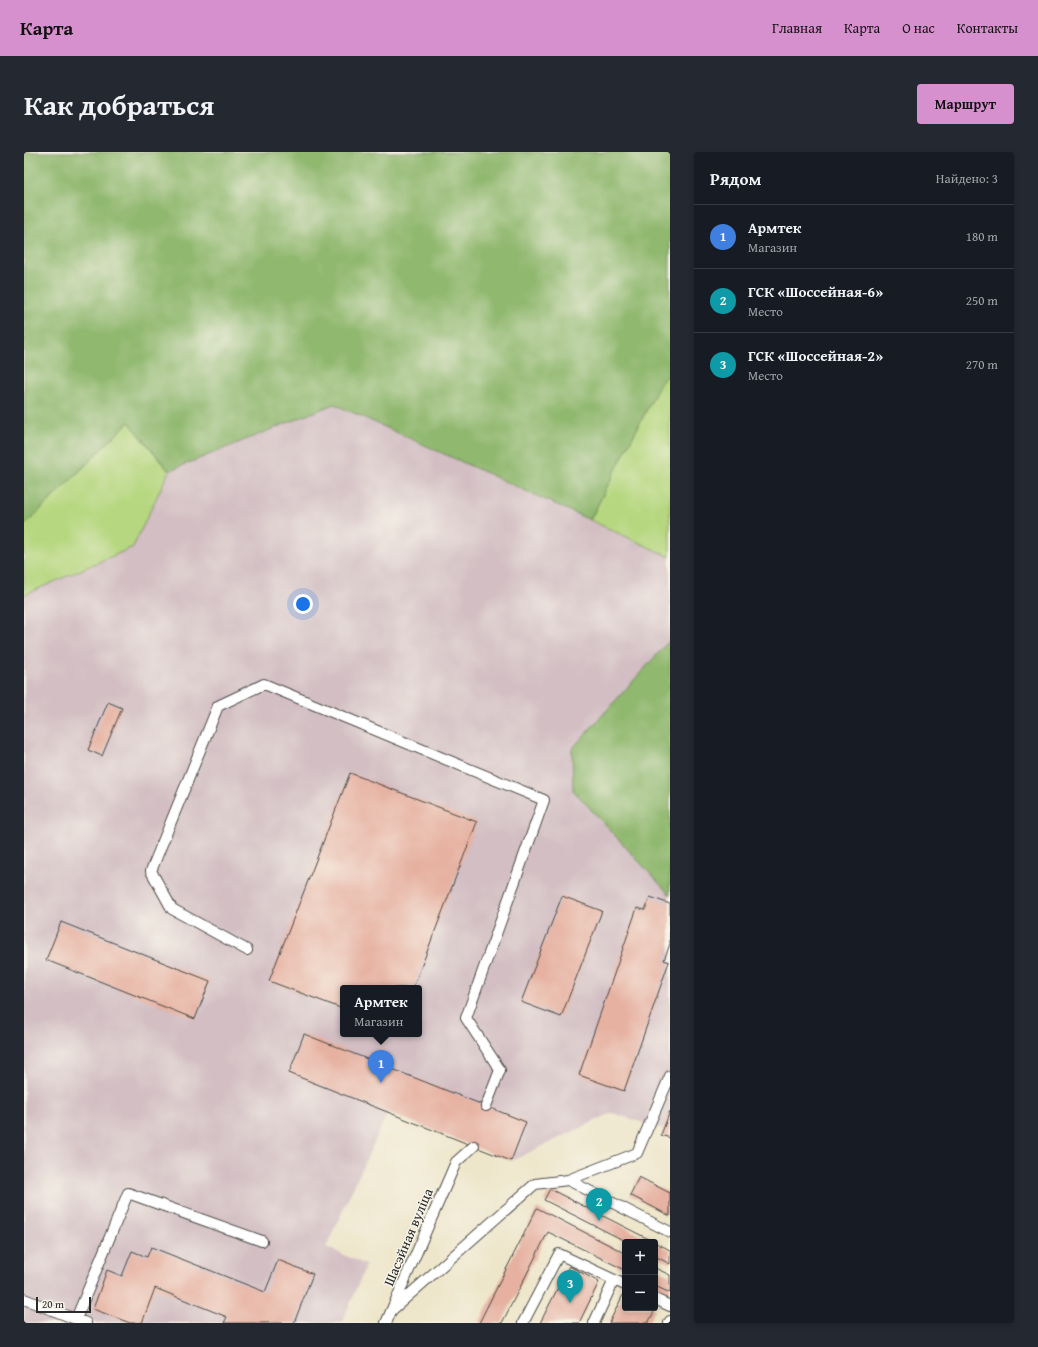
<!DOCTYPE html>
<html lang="ru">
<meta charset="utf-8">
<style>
:root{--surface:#171b24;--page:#242831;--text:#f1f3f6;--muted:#9ea1a6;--line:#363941;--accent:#d690ce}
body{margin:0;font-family:"Gentium Book Plus",serif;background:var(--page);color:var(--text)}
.controls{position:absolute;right:12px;bottom:12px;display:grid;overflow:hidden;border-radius:4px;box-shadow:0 2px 6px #0003}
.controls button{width:36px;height:36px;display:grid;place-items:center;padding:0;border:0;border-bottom:1px solid var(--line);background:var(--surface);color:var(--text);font:20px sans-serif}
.scale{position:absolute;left:12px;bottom:10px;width:55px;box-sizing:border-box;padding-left:4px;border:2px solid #2b2b2b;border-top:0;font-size:11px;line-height:14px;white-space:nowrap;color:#2b2b2b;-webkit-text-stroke:3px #f7f3e8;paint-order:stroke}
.you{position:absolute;left:279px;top:452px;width:14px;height:14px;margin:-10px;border:3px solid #fff;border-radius:50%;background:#1a73e8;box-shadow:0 0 0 6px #1a73e833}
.badge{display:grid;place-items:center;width:26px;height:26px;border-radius:50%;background:var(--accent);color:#fff;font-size:13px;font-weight:700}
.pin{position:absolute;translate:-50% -33px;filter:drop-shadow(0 1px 2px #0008)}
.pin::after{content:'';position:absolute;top:21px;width:14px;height:12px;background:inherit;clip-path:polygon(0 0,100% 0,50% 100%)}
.popup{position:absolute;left:316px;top:833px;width:82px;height:52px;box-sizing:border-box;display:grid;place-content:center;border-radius:4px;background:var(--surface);filter:drop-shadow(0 1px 3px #0005);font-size:13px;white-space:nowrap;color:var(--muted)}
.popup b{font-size:15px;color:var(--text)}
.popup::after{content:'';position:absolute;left:50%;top:100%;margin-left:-8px;border:8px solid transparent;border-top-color:var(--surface)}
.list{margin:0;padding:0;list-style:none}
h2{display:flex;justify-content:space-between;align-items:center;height:52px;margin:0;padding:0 16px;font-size:17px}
h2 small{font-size:13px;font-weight:400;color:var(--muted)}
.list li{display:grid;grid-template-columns:26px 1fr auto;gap:12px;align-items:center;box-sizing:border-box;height:64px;padding:0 16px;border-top:1px solid var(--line)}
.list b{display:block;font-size:15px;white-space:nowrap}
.list p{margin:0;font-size:13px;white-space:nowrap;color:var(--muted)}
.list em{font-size:13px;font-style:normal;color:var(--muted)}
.map{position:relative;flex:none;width:646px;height:1171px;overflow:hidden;border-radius:4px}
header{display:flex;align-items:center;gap:24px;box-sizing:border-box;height:56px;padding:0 20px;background:var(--accent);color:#111}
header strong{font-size:19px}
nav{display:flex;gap:22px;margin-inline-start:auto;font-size:14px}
.intro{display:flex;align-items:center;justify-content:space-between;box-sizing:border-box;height:96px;padding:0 24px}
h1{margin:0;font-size:28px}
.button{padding:10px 18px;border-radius:4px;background:var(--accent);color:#111;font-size:14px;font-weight:700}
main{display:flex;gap:24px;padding:0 24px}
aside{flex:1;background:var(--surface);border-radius:4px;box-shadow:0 2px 6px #0003}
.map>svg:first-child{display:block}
.industrial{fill:#d2bec3;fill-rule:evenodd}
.green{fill:#b6d77f;stroke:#708155}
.forest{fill:#90b86e;stroke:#5e724c}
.building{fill:#e6b1a1}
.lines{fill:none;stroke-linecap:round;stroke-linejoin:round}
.service-casing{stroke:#484743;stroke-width:12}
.service{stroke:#fff;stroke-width:10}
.labels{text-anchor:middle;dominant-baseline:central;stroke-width:3;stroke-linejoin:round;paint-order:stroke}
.street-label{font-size:14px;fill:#2b2b2b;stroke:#f7f3e8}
</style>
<header>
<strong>Карта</strong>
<nav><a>Главная</a><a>Карта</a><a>О нас</a><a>Контакты</a></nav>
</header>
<div class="intro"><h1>Как добраться</h1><a class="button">Маршрут</a></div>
<main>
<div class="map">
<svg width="646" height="1171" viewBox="0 0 646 1171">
<rect width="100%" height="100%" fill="#f7f3e8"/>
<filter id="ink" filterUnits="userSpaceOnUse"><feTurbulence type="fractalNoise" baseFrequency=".025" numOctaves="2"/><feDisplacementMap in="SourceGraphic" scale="8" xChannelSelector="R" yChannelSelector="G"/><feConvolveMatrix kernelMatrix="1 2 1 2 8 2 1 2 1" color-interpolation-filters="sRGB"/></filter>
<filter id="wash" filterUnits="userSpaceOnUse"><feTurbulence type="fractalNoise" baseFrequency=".012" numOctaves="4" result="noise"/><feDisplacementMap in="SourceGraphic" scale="16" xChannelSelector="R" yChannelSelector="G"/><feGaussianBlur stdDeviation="0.9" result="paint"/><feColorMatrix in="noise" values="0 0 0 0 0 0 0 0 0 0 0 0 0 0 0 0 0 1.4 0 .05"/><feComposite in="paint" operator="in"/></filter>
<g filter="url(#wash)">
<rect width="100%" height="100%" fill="#eee6ca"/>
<path class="industrial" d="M 310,252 L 646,405 L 646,488 L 548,597 L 549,638 L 646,743 L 646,986 L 637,983 L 639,977 L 588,961 L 487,1009 L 364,960 L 302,1095 L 342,1113 L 318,1171 L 0,1171 L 0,443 L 109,395 L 145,319 ZM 319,836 L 395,836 L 395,882 L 319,882 Z"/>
<path class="green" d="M 646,222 L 646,405 L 566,368 L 637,230 Z
M 105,270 L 145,319 L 109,395 L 0,443 L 0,373 L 3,371 Z"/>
<path class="forest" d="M 0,0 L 646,0 L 646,222 L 637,230 L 566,368 L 310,252 L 145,319 L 105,270 L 3,371 L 0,373 Z
M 646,488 L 646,743 L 549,638 L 548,597 Z"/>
<g id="blocks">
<path class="building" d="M 84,550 L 98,556 L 78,604 L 64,598 Z
M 326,621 L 453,670 L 389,836 L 319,836 L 319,857 L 245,829 Z
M 538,744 L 578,759 L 537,865 L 497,850 Z
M 626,745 L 646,752 L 646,792 L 640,808 L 645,810 L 600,939 L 555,923 L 613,756 L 621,758 Z
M 37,770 L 186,829 L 171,867 L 22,808 Z
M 280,882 L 502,970 L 487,1009 L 265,921 Z
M 646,959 L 646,986 L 637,983 Z
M 615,1025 L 646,1041 L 646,1064 L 606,1043 Z
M 526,1037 L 646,1098 L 646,1112 L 631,1104 L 631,1090 L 603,1090 L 520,1048 Z
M 513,1056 L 601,1101 L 601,1118 L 524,1080 L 478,1171 L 455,1171 Z
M 127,1095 L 241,1140 L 254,1108 L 289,1122 L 270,1171 L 200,1171 L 203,1165 L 131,1136 L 118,1171 L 106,1171 L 69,1157 L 83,1118 L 98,1124 L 108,1099 L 123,1105 Z
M 545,1114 L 575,1130 L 555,1171 L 516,1171 Z
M 631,1116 L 646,1123 L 646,1141 L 631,1134 Z
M 599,1143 L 601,1144 L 601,1156 L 627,1156 L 631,1158 L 624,1171 L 585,1171 Z"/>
</g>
</g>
<g filter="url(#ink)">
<use href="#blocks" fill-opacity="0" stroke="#484743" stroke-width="1"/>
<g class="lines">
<defs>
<path id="service" d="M 223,798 L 148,757 L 127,719 L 194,554 L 240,532 L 520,648 L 442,866 L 476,918 L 462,954
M 544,1028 L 646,1080
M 0,1147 L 62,1171
M 631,1147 L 646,1154
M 368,1158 L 511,1032 L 544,1028 L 613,1001 L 646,924
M 52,1167 L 104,1041 L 238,1089
M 362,1171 L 432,1010 L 450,994
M 499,1171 L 535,1102 L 601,1133
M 570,1171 L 590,1128
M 645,1171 L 646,1169"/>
</defs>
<use href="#service" class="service-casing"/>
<use href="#service" class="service"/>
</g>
</g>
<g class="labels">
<g class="street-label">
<text transform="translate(384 1085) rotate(-67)">Шасэйная вуліца</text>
</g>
</g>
</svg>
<div class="controls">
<button>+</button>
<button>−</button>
</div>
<div class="scale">20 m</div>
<div class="you"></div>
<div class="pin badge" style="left:357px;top:931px;background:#3f7fe0">1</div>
<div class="popup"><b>Армтек</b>Магазин</div>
<div class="pin badge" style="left:575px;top:1069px;background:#0f9aa8">2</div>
<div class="pin badge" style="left:546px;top:1151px;background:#0f9aa8">3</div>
</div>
<aside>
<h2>Рядом<small>Найдено: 3</small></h2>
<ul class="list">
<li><span class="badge" style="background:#3f7fe0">1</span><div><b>Армтек</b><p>Магазин</p></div><em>180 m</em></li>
<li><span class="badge" style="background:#0f9aa8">2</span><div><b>ГСК «Шоссейная-6»</b><p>Место</p></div><em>250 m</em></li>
<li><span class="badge" style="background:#0f9aa8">3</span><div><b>ГСК «Шоссейная-2»</b><p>Место</p></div><em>270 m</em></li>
</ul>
</aside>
</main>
